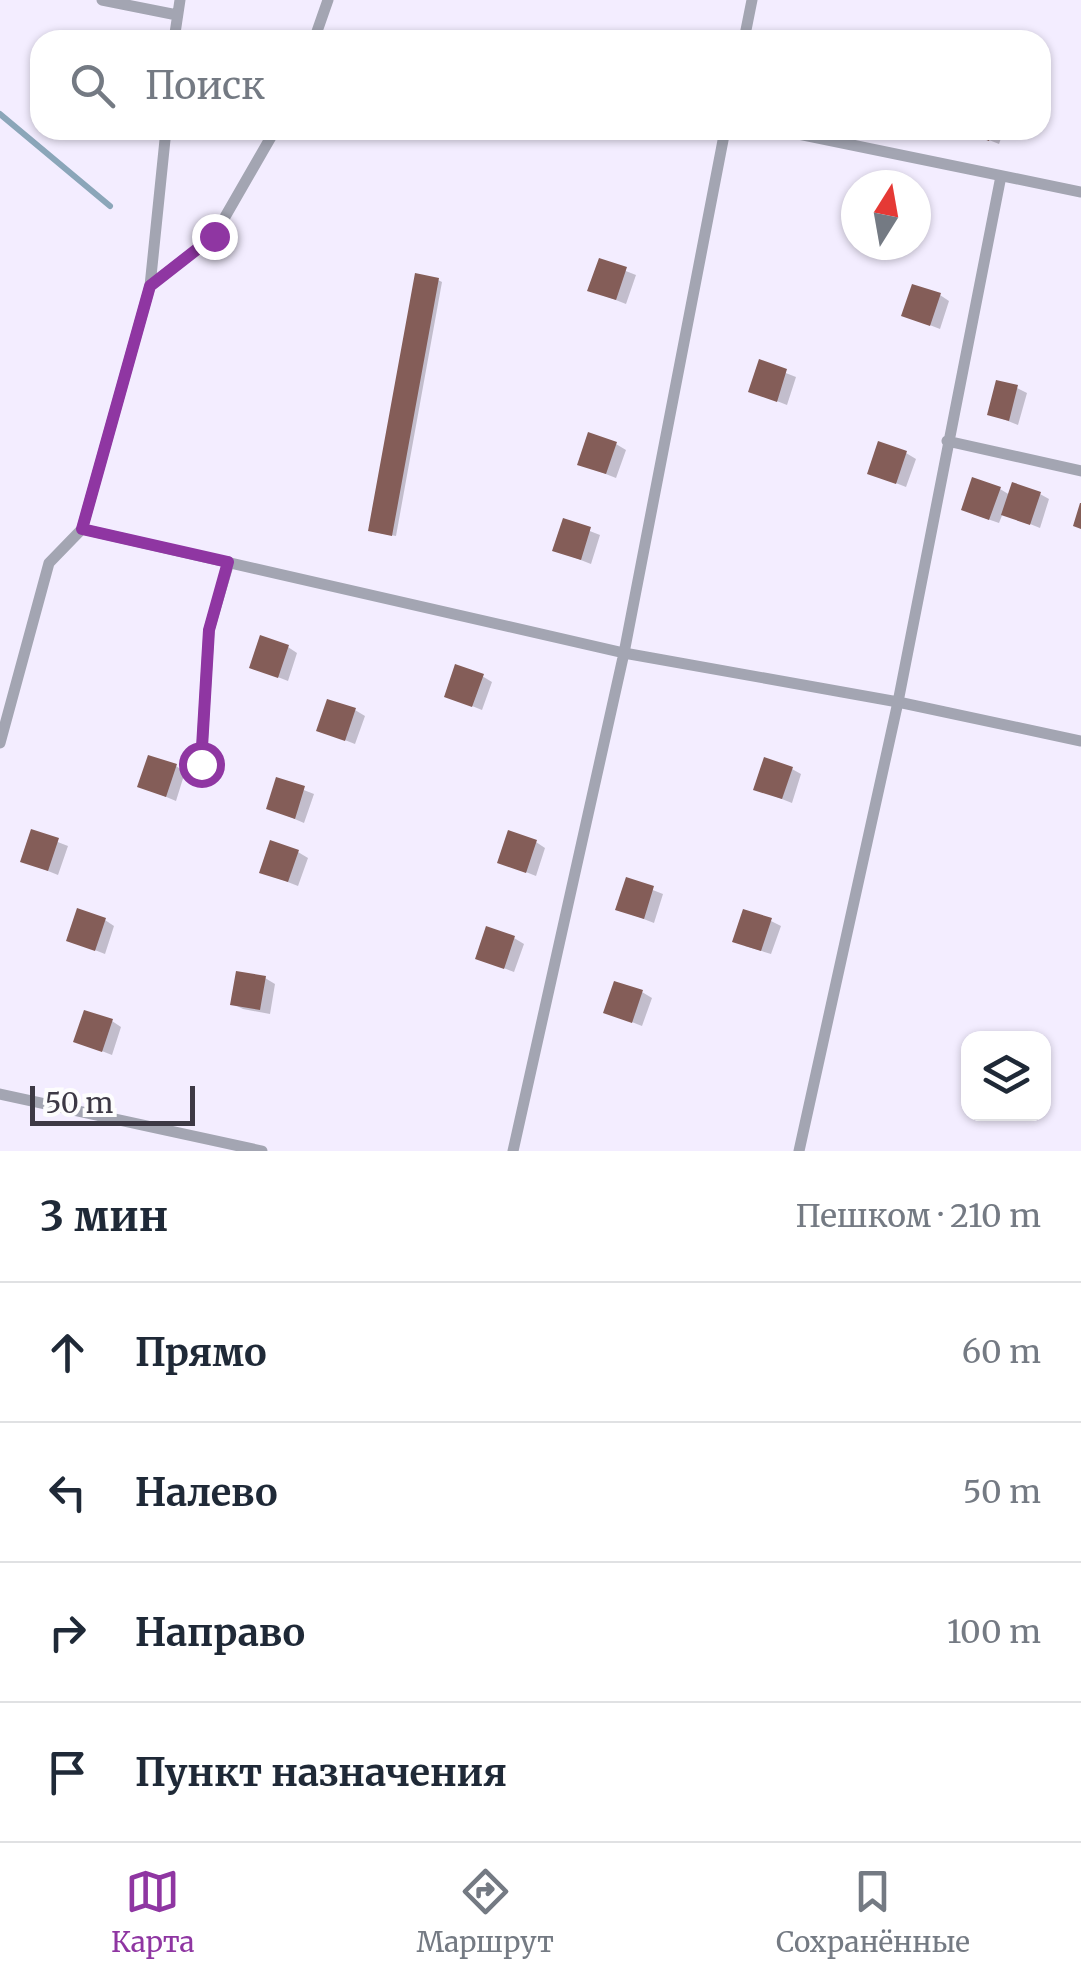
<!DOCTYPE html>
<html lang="ru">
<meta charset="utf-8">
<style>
:root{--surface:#fff;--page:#f6f6f7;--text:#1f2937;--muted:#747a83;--line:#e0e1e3;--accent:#8f36a2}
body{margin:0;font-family:Merriweather,serif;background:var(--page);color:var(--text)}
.controls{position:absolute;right:30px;bottom:30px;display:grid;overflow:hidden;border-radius:20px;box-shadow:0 2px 8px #0004}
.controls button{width:90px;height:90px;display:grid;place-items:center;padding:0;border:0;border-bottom:2px solid var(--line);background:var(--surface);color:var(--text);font:50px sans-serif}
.compass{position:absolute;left:841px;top:170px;width:90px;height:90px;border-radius:50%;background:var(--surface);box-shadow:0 2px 8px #0004;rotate:11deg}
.scale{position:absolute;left:30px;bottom:25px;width:165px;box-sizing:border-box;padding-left:10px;border:5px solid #3d3945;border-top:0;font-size:28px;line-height:35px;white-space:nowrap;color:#3d3945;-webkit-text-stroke:8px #fdfdfd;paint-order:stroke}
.stop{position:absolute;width:30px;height:30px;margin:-22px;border:8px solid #8f36a2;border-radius:50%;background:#fff}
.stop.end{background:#8f36a2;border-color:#fff;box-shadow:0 2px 10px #0008}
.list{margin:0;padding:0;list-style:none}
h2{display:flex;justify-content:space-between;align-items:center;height:130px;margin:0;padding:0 40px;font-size:42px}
h2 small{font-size:32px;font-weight:400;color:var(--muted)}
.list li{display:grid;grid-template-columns:65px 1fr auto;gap:30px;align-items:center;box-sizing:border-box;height:140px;padding:0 40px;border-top:2px solid var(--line)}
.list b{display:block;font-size:38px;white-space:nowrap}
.list em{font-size:32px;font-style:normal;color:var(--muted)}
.icon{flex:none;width:55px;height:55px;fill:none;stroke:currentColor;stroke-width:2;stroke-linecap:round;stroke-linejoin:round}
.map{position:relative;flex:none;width:1081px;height:1151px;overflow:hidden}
.search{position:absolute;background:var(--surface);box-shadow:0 2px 8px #0004;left:30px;right:30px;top:30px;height:110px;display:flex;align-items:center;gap:25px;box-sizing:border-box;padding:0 35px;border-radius:30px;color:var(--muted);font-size:38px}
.sheet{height:690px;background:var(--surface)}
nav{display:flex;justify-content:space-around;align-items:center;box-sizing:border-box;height:140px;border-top:2px solid var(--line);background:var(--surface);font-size:28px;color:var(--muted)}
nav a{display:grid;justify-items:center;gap:5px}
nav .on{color:var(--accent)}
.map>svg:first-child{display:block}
.shadow{fill:#0003}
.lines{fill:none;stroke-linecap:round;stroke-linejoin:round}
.stream{stroke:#8ba6b9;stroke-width:6}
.building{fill:#845d58}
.lane{stroke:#a3a5b2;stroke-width:11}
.route{stroke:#8f36a2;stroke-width:12}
</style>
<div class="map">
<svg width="1081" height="1151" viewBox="0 0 1081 1151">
<rect width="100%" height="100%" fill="#f3edff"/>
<path class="shadow" d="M 964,130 L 1004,130 L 999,144 Z
M 600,261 L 636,275 L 626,304 L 590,290 Z
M 438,280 L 442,282 L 396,536 L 374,532 Z
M 940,295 L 949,301 L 940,329 L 904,315 Z
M 760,363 L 796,377 L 787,405 L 751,391 Z
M 1017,388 L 1027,393 L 1018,425 L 990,414 Z
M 616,444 L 626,450 L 616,478 L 580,464 Z
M 906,453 L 916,459 L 906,487 L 870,473 Z
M 1000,489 L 1010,495 L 1040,494 L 1049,499 L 1040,528 L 1003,513 L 999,523 L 973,514 Z
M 564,521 L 600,535 L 591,564 L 555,550 Z
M 288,647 L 297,653 L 288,681 L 252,667 Z
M 482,676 L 492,682 L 482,710 L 447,696 Z
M 355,710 L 365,716 L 355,744 L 319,730 Z
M 176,766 L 185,772 L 176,801 L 140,786 Z
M 792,769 L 801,774 L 792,803 L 756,789 Z
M 278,780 L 314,794 L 304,823 L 269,808 Z
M 32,832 L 68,846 L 58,875 L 23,861 Z
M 536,842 L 545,848 L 536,876 L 500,862 Z
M 298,852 L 308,858 L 298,886 L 262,872 Z
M 627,880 L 663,894 L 654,923 L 618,909 Z
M 105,920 L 114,926 L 105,954 L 69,940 Z
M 771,921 L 781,926 L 771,954 L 745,946 Z
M 514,938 L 524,944 L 514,972 L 478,958 Z
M 265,978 L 275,984 L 270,1014 L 243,1009 L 233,1004 Z
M 642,992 L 652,998 L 642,1026 L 606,1012 Z
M 112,1021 L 121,1027 L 112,1055 L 76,1041 Z"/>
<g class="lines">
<path class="stream" d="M 0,114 L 110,206"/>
</g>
<path class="building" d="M 85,32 L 108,39 L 108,40 L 83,40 Z
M 960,130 L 993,130 L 989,141 Z
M 599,258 L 627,267 L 616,300 L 587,291 Z
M 415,273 L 439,278 L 392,536 L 368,531 Z
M 912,284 L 941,293 L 930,326 L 901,316 Z
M 759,359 L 787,369 L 777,402 L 748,392 Z
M 996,380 L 1018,385 L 1009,421 L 987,415 Z
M 588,432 L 617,442 L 606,474 L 577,465 Z
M 878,441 L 907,451 L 896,484 L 867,474 Z
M 972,477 L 1001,487 L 989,520 L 961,510 Z
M 1012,482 L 1041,492 L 1030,525 L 1001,515 Z
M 1080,503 L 1081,503 L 1081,529 L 1073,526 Z
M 563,518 L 591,527 L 581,560 L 552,551 Z
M 260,635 L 289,645 L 278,678 L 249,668 Z
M 455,664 L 484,674 L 472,707 L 444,697 Z
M 327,699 L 356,708 L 345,741 L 316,731 Z
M 148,755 L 177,764 L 166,797 L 137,787 Z
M 764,757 L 793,767 L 782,799 L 753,790 Z
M 276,777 L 305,786 L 295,819 L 266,809 Z
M 31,829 L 59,838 L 48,871 L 20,862 Z
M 508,830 L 537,840 L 526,873 L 497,863 Z
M 270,840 L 299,850 L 288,882 L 259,873 Z
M 626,877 L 654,886 L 644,919 L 615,910 Z
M 77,908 L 106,918 L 95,951 L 66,941 Z
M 743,909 L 772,918 L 761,951 L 732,942 Z
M 486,926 L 515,936 L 504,969 L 475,959 Z
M 236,971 L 266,976 L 260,1010 L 230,1005 Z
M 614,981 L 643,990 L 632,1023 L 603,1013 Z
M 84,1010 L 113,1019 L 102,1052 L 73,1042 Z"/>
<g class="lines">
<path class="lane" d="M 102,0 L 177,15
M 174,40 L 180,0
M 314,40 L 328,0
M 744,40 L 752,0
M 779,130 L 1081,192
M 150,286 L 166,130
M 947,441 L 1081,471
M 82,529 L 624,653 L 898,702 L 1081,741
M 0,743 L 49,563 L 82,529 L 150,286 L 214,236 L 275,130
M 201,764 L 209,630 L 229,562
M 0,1094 L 262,1151
M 513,1151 L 624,653 L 725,130
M 799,1151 L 898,702 L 1001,176"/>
</g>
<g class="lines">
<path class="route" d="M 201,764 L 209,630 L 228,562 L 82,529 L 150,286 L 214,236"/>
</g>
</svg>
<div class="controls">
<button><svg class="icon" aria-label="layers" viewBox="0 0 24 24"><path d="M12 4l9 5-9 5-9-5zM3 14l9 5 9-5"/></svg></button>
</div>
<svg class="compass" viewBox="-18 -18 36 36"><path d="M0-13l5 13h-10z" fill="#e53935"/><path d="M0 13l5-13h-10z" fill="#747a83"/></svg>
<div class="scale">50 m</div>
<div class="stop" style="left:201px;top:764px"></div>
<div class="stop end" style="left:214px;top:236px"></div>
<div class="search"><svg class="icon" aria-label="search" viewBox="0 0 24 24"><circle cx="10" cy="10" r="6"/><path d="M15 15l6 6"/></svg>Поиск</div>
</div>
<section class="sheet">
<h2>3 мин<small>Пешком · 210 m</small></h2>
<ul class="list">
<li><svg class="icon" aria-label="ahead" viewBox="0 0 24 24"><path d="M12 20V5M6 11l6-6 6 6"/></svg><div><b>Прямо</b></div><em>60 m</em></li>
<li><svg class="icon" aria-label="left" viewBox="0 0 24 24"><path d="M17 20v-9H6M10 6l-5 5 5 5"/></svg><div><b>Налево</b></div><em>50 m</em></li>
<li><svg class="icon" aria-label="right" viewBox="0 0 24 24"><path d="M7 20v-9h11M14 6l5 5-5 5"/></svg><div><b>Направо</b></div><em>100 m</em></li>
<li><svg class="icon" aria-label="arrive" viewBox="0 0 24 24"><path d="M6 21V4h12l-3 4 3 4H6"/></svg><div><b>Пункт назначения</b></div></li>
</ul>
</section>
<nav>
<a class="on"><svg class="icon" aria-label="map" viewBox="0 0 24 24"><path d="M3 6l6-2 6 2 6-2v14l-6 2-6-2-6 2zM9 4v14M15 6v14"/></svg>Карта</a>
<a><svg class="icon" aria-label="directions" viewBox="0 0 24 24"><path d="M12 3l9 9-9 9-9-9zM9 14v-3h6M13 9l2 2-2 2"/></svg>Маршрут</a>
<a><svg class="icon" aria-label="saved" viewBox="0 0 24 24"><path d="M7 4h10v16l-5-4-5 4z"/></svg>Сохранённые</a>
</nav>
